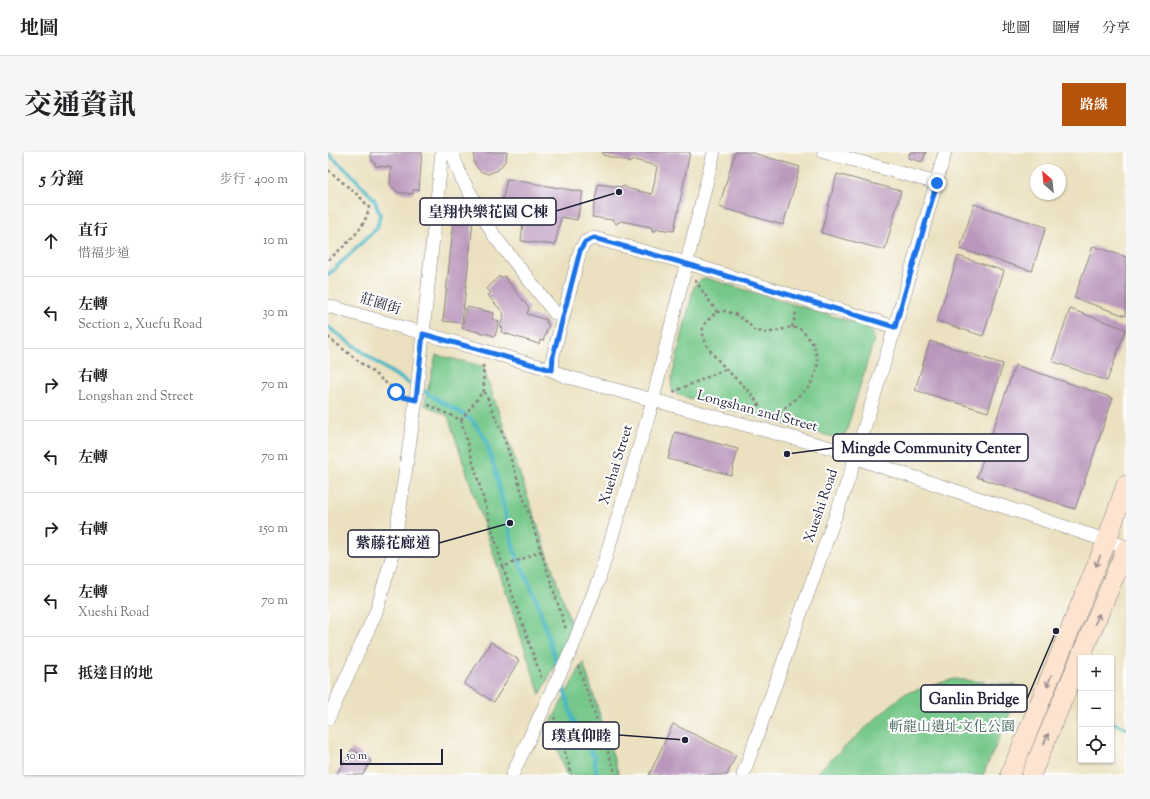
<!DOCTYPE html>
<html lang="zh-TW">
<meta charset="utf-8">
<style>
:root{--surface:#fff;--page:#f6f6f6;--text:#202124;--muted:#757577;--line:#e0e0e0;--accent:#b45309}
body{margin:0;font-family:"Sorts Mill Goudy","Noto Serif TC",serif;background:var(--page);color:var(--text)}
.controls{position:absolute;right:12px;bottom:12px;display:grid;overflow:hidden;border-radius:0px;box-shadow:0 1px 3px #0004}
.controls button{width:36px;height:36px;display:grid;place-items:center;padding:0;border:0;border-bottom:1px solid var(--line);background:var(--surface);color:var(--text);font:20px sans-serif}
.compass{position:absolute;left:702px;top:12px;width:36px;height:36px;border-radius:50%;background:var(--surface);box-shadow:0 1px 3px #0004;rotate:333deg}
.scale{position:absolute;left:12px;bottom:10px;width:103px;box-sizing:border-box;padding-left:4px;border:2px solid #22223b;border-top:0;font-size:11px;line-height:14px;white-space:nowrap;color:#22223b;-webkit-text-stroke:3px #fff;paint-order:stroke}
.stop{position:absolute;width:12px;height:12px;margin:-9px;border:3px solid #1a73e8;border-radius:50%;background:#fff}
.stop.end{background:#1a73e8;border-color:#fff;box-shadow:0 1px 4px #0008}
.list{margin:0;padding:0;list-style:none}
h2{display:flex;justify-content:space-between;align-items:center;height:52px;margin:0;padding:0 16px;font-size:17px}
h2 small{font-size:13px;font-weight:400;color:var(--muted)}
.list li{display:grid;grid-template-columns:26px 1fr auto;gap:12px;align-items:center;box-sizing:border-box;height:72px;padding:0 16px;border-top:1px solid var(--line)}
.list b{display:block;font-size:15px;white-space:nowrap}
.list p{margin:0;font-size:13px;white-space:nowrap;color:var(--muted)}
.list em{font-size:13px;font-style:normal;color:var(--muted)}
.icon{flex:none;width:22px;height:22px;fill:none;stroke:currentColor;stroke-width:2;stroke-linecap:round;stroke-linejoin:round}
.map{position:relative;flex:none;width:798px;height:623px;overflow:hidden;border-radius:0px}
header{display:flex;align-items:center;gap:24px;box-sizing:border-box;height:56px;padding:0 20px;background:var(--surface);border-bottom:1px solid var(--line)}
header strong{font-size:19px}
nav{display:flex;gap:22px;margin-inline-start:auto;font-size:14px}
.intro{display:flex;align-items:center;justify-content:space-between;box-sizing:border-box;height:96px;padding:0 24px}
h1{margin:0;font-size:28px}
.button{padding:10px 18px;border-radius:0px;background:var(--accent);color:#fff;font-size:14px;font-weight:700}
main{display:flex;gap:24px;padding:0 24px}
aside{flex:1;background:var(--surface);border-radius:0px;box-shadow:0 1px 3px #0004}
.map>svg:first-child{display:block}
.green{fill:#76c88a;stroke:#4c7562}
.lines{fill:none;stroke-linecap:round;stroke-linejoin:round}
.stream{stroke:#4ab8c3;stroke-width:4}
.building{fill:#b998bb}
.minor-casing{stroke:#86827e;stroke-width:14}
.secondary-casing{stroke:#86827e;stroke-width:20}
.path{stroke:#86827e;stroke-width:2.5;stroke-dasharray:3 3;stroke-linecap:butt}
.minor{stroke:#fff;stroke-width:13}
.secondary{stroke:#fde4d1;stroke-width:19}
.oneway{stroke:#9a8d8e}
.route{stroke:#1a73e8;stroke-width:5}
.labels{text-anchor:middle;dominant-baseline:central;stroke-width:4;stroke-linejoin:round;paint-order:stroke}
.street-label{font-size:14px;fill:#22223b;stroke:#fff}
.park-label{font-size:14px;fill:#44645b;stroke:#fff}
.leader{fill:none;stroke:#22223b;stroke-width:1.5}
.callout-dot{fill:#22223b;stroke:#fff;stroke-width:1.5}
.callout{fill:#fff;stroke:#22223b;stroke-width:1.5}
.callout-label{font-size:15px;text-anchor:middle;font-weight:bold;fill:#22223b}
</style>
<header>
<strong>地圖</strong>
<nav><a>地圖</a><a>圖層</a><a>分享</a></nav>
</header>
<div class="intro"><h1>交通資訊</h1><a class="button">路線</a></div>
<main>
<aside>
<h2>5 分鐘<small>步行 · 400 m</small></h2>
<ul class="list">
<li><svg class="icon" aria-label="ahead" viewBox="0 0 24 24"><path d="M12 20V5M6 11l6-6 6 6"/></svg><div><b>直行</b><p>惜福步道</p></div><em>10 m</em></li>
<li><svg class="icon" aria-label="left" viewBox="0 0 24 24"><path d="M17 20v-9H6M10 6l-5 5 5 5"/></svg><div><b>左轉</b><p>Section 2, Xuefu Road</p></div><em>30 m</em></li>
<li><svg class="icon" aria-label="right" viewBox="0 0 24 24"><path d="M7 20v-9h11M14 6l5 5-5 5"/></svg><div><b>右轉</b><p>Longshan 2nd Street</p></div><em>70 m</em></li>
<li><svg class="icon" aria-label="left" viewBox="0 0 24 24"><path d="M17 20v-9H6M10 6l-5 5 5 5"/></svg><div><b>左轉</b></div><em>70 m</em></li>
<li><svg class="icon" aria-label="right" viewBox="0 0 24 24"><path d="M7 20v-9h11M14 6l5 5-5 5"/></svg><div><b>右轉</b></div><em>150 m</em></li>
<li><svg class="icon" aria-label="left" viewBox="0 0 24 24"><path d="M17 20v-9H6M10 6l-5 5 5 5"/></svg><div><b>左轉</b><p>Xueshi Road</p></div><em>70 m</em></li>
<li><svg class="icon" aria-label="arrive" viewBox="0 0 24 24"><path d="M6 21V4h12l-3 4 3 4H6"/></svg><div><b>抵達目的地</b></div></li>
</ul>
</aside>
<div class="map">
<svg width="798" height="623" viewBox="0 0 798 623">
<rect width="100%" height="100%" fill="#fff"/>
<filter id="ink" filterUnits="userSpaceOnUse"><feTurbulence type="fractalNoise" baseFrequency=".025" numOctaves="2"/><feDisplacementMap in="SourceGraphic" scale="8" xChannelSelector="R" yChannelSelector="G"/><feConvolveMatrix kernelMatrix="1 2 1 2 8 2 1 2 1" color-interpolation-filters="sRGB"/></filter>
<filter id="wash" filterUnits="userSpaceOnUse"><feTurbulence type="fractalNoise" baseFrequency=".012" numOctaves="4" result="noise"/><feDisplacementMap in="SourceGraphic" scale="16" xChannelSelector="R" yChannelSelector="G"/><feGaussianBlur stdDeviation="0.9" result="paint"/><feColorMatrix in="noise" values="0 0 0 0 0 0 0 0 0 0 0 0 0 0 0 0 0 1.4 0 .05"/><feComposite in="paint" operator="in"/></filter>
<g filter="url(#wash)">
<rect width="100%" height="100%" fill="#ebe1c0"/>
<path class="green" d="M 378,126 L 538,174 L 545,181 L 546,187 L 518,281 L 511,286 L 502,284 L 350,243 L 344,238 L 343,229 L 366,134 L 373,127 Z
M 108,203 L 155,214 L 245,477 L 212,543 L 120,264 L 96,253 Z
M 255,510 L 291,623 L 238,623 L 222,572 Z
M 626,527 L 694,534 L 655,623 L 486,623 L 575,542 Z"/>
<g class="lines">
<path class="stream" d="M 0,2 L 22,21 L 46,47 L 52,63 L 49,76 L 0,123
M 0,175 L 58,217 L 86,234
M 92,237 L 143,267 L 157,286 L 167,318 L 186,398 L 209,449 L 230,516
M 233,527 L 245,568 L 266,605 L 269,623
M 783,570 L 798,576"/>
</g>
<g id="blocks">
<path class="building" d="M 43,0 L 94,0 L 91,38 L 85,38 L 85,42 L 69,40 L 62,32 L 63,15 L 48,14 L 43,6 Z
M 146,0 L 179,0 L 178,8 L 170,18 L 160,22 L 152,19 L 146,11 Z
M 275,0 L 362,0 L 346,79 L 330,77 L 325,80 L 323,75 L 293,69 L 288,72 L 285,68 L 264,65 L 270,32 L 292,35 L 296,34 L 301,37 L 324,42 L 327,27 L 329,14 L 306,8 L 300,11 L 299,9 L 275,3 Z
M 407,0 L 422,0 L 472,15 L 455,73 L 391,55 Z
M 582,0 L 598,0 L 594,10 L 580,6 Z
M 509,22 L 573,39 L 557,98 L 493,81 Z
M 179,27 L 255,40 L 249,68 L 233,65 L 227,93 L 193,89 L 196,59 L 173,54 Z
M 646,52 L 718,75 L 704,119 L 632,97 Z
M 127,58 L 146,60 L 134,171 L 115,169 Z
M 765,94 L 798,105 L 798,164 L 746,146 Z
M 630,104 L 676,119 L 655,184 L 609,169 Z
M 171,124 L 172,126 L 176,124 L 201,156 L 199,162 L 219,168 L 218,171 L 221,172 L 215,189 L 212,188 L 211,192 L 173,180 L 175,176 L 172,175 L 176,162 L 160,143 L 163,141 L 159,137 Z
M 139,155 L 166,161 L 164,167 L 171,169 L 167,184 L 134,176 Z
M 742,157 L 798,177 L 779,229 L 724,209 Z
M 602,189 L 675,212 L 660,260 L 587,238 Z
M 687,213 L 785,246 L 747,357 L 649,325 Z
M 347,280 L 410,297 L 403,323 L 340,307 Z
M 163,490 L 191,508 L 166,550 L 136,532 Z
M 345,572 L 408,603 L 399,623 L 321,623 Z
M 24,597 L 43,609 L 35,623 L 8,623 Z"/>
</g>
</g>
<g filter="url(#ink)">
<use href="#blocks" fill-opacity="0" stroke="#86827e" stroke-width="1"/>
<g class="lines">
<defs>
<path id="minor" d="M 124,0 L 133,25 L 167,85 L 227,161
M 496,0 L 609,31
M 0,154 L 224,218 L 236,224 L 514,299 L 540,310 L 798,395
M 224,218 L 225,204 L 252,99 L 257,90 L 266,86 L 359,111 L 567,175
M 0,567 L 48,460 L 65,402 L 88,248 L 114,0
M 184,623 L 244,496 L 271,427 L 322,259 L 386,0
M 415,623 L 522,323 L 567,175 L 617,0"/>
<path id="secondary" d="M 682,623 L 779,388 L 798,333
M 703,623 L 798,397"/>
</defs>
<use href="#minor" class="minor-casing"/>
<use href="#secondary" class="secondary-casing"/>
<path class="path" d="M 0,18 L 31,44 L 41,55 C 38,77 16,94 0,108
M 367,128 L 389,160 C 384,164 377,169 375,176 C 371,198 411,227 423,242 C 429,249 433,257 438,265
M 389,160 L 397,159 L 407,162 L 419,170 L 426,178 L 439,181 L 464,175 L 474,178 L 486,193 L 490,210 L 487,223 L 481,235 L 444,267
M 464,175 L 469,158
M 0,185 L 76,245
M 345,240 L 398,217
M 100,253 L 133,268 L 156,238 L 155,211
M 133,268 L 175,415 L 213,399 L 175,283 L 156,238
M 213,399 L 238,477
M 175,415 L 214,528
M 250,514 L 288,623
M 226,565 L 244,623"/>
<use href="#minor" class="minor"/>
<use href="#secondary" class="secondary"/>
</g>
<defs><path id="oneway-shaft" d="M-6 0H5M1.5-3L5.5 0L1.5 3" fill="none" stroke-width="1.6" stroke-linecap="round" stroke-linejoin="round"/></defs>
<g class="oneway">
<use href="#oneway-shaft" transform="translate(770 409) rotate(112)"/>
<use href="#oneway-shaft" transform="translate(769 467) rotate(-67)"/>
<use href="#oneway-shaft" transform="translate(721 529) rotate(112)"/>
<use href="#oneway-shaft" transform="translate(718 587) rotate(-67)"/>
</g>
</g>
<g class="lines" filter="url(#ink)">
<path class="route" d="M 68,240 L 75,245 L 88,248 L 95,182 L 224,218 L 225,204 L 252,99 L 257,90 L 266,86 L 359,112 L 567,175 L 609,31"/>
</g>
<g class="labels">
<g class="street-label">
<text transform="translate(52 153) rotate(17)">莊園街</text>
<text transform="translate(429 260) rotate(15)">Longshan 2nd Street</text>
<text transform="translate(289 313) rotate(-73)">Xuehai Street</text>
<text transform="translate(494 354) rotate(-71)">Xueshi Road</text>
</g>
<g class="park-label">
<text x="624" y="576">斬龍山遺址文化公園</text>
</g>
</g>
<path class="leader" d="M291 40L228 59M459 302L505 296M182 371L111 391M728 479L699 547M357 588L291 583"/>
<g class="callout-dot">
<circle cx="291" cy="40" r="4"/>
<circle cx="459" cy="302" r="4"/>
<circle cx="182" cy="371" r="4"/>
<circle cx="728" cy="479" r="4"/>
<circle cx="357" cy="588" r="4"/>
</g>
<g class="callout">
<rect x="92" y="46" width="136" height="27" rx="4"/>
<rect x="505" y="282" width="195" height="27" rx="4"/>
<rect x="20" y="378" width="91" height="27" rx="4"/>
<rect x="593" y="533" width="106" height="27" rx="4"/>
<rect x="215" y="570" width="76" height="27" rx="4"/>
</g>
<g class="callout-label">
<text x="160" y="65">皇翔快樂花園 C棟</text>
<text x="603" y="301">Mingde Community Center</text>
<text x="65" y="396">紫藤花廊道</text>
<text x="646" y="552">Ganlin Bridge</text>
<text x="253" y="589">璞真仰睦</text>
</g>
</svg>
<div class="controls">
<button>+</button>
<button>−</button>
<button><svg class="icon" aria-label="locate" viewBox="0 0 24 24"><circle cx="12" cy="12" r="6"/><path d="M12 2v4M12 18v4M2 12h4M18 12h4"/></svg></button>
</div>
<svg class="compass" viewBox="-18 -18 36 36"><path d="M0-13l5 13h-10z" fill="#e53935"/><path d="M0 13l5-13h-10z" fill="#757577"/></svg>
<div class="scale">50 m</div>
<div class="stop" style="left:68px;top:240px"></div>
<div class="stop end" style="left:609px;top:31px"></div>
</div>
</main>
